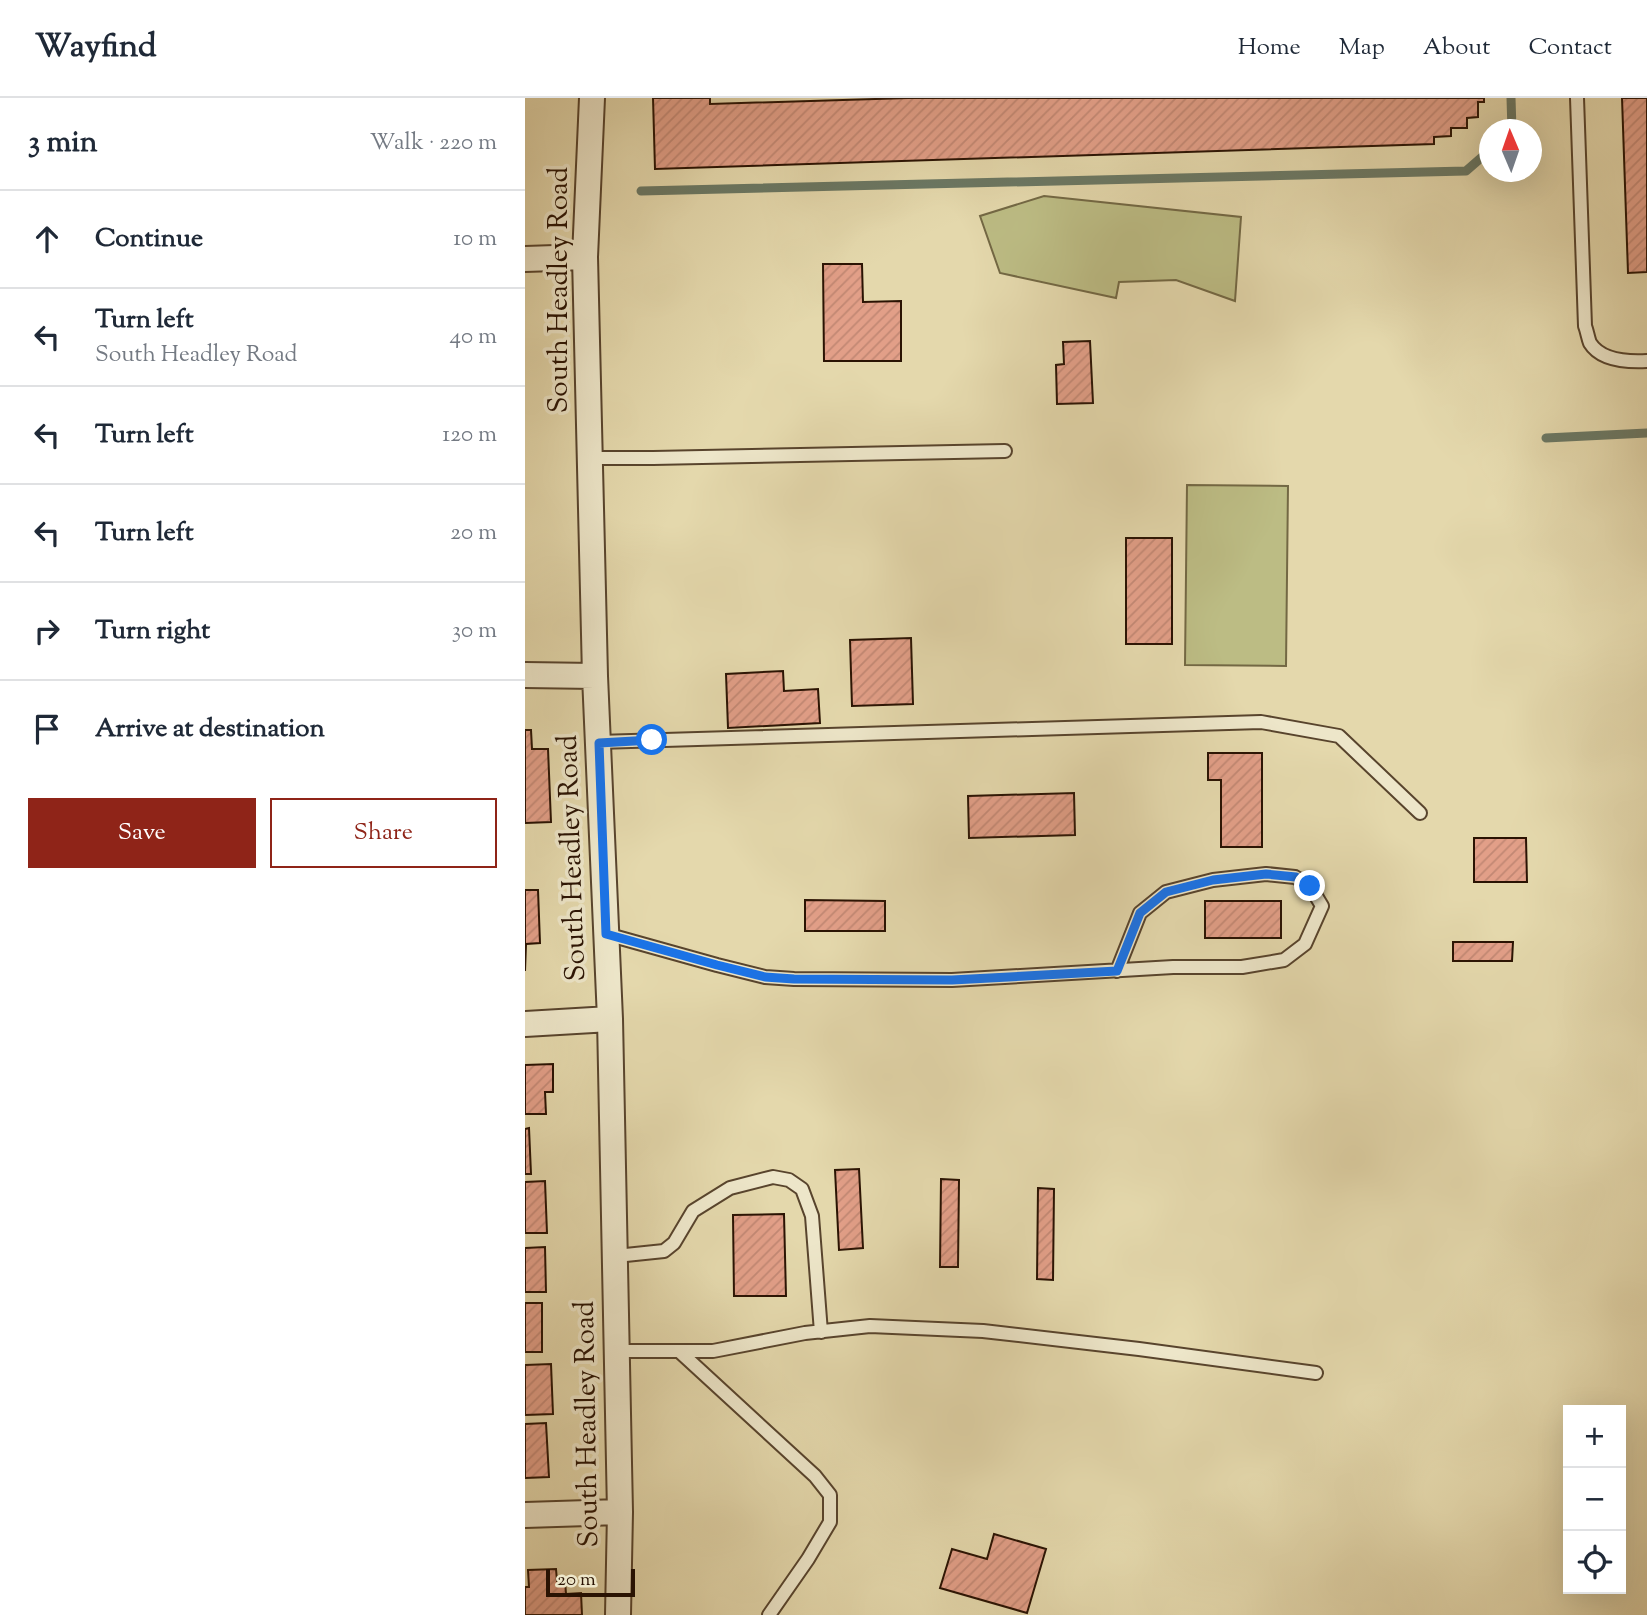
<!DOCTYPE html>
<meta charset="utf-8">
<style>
:root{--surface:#fff;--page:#f2f2f3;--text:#1f2937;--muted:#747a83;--line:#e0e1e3;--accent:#8f2418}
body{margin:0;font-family:"Sorts Mill Goudy",serif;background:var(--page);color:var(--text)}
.controls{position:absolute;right:21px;bottom:21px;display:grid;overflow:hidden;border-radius:0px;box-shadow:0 7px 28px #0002}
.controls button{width:63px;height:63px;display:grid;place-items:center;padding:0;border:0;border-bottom:2px solid var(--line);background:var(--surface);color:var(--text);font:35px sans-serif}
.compass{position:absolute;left:954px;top:21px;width:63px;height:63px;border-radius:50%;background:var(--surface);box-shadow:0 7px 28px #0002;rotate:358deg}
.scale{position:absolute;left:21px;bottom:18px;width:89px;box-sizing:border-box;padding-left:7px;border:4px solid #2a1303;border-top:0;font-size:19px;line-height:24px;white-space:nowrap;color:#2a1303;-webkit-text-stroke:5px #ede6c9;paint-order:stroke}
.stop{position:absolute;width:21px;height:21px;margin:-16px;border:5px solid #1a73e8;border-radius:50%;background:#fff}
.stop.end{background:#1a73e8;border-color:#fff;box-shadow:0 2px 7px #0008}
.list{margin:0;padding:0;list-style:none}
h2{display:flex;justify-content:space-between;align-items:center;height:91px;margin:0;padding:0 28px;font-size:30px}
h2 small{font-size:23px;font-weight:400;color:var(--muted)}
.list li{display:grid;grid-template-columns:46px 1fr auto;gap:21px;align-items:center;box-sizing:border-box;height:98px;padding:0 28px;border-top:2px solid var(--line)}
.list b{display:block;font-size:26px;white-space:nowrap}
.list p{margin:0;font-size:23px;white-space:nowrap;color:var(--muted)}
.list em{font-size:23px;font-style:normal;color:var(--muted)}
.actions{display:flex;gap:14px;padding:21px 28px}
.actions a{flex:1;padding:16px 0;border:2px solid var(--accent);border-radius:0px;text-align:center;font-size:24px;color:var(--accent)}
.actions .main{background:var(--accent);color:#fff}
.icon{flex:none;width:38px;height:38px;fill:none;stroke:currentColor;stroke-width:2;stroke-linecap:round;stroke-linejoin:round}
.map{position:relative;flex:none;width:1122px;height:1517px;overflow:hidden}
header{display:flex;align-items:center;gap:42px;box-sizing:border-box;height:98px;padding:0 35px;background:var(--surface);border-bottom:2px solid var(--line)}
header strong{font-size:33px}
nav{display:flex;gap:38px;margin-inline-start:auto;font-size:24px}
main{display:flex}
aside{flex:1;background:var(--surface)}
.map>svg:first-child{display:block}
.garden{fill:#bcbc84;stroke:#736844;stroke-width:2}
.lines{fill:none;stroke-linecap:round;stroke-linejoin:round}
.stream{stroke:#6b7864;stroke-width:9}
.building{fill:url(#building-hatch);stroke:#2a1303;stroke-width:2}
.lane-casing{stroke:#58442d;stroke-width:16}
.street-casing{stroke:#58442d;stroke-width:28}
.lane{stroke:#ede6c9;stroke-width:12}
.street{stroke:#ede6c9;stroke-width:24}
.route{stroke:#1a73e8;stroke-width:9}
.labels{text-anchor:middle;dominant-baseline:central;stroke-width:7;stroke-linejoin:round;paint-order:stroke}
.street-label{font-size:28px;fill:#2a1303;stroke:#ede6c9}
</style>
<header>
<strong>Wayfind</strong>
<nav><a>Home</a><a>Map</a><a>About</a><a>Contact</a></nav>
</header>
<main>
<aside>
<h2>3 min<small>Walk · 220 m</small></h2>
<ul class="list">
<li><svg class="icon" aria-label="ahead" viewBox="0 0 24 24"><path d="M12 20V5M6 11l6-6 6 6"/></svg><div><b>Continue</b></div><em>10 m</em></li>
<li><svg class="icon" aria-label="left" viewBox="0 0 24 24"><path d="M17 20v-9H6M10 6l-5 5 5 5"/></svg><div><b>Turn left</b><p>South Headley Road</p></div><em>40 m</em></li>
<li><svg class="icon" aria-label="left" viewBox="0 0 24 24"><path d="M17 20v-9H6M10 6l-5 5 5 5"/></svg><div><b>Turn left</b></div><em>120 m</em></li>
<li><svg class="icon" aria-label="left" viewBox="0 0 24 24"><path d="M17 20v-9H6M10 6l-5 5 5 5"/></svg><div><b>Turn left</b></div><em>20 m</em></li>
<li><svg class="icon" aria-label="right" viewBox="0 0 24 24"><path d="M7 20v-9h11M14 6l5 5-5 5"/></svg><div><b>Turn right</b></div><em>30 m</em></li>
<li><svg class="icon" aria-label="arrive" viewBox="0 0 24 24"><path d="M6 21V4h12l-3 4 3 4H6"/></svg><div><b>Arrive at destination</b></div></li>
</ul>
<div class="actions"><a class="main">Save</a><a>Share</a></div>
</aside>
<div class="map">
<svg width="1122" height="1517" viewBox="0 0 1122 1517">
<defs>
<pattern id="building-hatch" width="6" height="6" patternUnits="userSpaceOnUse" patternTransform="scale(1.75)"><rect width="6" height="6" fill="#e29f88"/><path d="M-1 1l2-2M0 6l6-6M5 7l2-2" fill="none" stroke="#c28874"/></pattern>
</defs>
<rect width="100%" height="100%" fill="#e4d8ac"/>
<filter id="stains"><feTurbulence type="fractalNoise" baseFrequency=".00286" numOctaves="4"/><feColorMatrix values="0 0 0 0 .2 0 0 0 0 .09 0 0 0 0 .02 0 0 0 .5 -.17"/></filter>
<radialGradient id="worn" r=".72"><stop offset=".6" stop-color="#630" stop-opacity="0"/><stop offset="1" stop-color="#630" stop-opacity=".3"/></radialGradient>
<path class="garden" d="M 519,98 L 716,119 L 710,203 L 651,182 L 594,184 L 591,200 L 475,175 L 455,118 Z
M 662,387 L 763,388 L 761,568 L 660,567 Z"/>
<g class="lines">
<path class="stream" d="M 986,0 L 987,32
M 116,93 L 941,73 L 964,53
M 1021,340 L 1122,335"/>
</g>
<path class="building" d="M 128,0 L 185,0 L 185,6 L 383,0 L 959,0 L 959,4 L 953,4 L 953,19 L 942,20 L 942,30 L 926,30 L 926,38 L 909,39 L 909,46 L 130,71 Z
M 1097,0 L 1122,0 L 1122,174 L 1103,175 Z
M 298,166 L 337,166 L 338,204 L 376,203 L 376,263 L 299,263 Z
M 565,243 L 568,305 L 532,306 L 531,267 L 539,266 L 538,244 Z
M 601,440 L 647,440 L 647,546 L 601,546 Z
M 386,540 L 388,606 L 327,608 L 325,542 Z
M 258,573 L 259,593 L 293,591 L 295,625 L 203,630 L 201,576 Z
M 0,632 L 6,632 L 7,651 L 23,651 L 26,724 L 0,725 Z
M 683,655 L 737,655 L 737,749 L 696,749 L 696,682 L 683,682 Z
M 549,695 L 550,737 L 444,740 L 443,698 Z
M 949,740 L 1001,740 L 1002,784 L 949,784 Z
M 0,792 L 13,792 L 15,845 L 1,846 L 0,873 Z
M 280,802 L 360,803 L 360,833 L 280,833 Z
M 680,803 L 756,803 L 756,840 L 680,840 Z
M 928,844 L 988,844 L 987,863 L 928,863 Z
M 28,966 L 28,994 L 20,994 L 21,1016 L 0,1016 L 0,967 Z
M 4,1030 L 6,1076 L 0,1076 L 0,1031 Z
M 334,1071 L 338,1150 L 314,1152 L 310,1072 Z
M 416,1081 L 434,1082 L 433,1169 L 415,1169 Z
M 20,1083 L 22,1135 L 0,1135 L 0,1084 Z
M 513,1090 L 529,1091 L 528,1182 L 512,1181 Z
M 259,1116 L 261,1198 L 209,1198 L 208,1117 Z
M 20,1149 L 21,1194 L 0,1194 L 0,1150 Z
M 0,1205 L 17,1205 L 17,1254 L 0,1254 Z
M 26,1266 L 28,1316 L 0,1317 L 0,1267 Z
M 21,1325 L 24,1379 L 0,1380 L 0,1326 Z
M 469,1436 L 521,1451 L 502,1515 L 415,1490 L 427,1451 L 462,1461 Z
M 31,1471 L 32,1483 L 40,1482 L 41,1496 L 56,1495 L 57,1517 L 0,1517 L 0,1489 L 4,1489 L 3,1472 Z"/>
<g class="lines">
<defs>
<path id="lane" d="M 1052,0 L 1060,228 C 1062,233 1063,240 1065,245 C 1076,263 1103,264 1122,263
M 66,360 L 128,360 L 480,353
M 73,644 L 736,624 L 814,638 L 895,715
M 81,836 L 192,867 L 240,879 L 269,881 L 427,882 L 648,869 L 717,869 L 759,862 L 780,846 L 797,808 L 785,788 L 770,779 L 741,776 L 688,782 L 641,794 L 615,815 L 592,873
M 91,1158 L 139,1153 L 149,1145 L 168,1113 L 205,1090 L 248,1079 L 264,1082 L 277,1091 L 287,1118 L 296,1234
M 93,1253 L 188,1253 L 280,1235 L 345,1228 L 458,1233 L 614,1251 L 791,1275
M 154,1253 L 290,1378 L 305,1397 L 305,1424 L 283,1461 L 244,1517"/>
<path id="street" d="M 67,0 L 60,159 L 70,578 L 85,921 L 95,1414 L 93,1517
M 0,161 L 60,159
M 0,577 L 70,578
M 0,926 L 85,921
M 0,1417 L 95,1414"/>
</defs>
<use href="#lane" class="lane-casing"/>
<use href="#street" class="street-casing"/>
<use href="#lane" class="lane"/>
<use href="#street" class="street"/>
</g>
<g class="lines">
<path class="route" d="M 127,642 L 74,645 L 81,836 L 192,867 L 240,879 L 269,881 L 427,882 L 592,873 L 615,815 L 641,794 L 688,782 L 741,776 L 771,779 L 785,788"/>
</g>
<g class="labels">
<g class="street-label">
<text transform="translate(35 192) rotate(-90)">South Headley Road</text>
<text transform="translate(48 760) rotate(-92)">South Headley Road</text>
<text transform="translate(63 1326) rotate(-91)">South Headley Road</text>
</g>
</g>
<rect width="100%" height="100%" filter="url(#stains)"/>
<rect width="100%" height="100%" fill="url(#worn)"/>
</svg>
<div class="controls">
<button>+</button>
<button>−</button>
<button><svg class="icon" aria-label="locate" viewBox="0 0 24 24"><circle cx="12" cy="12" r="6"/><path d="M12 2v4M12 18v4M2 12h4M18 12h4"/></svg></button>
</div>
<svg class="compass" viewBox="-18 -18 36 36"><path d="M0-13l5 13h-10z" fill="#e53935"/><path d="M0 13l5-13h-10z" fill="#747a83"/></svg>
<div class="scale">20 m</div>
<div class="stop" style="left:127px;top:642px"></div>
<div class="stop end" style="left:785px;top:788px"></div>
</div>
</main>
